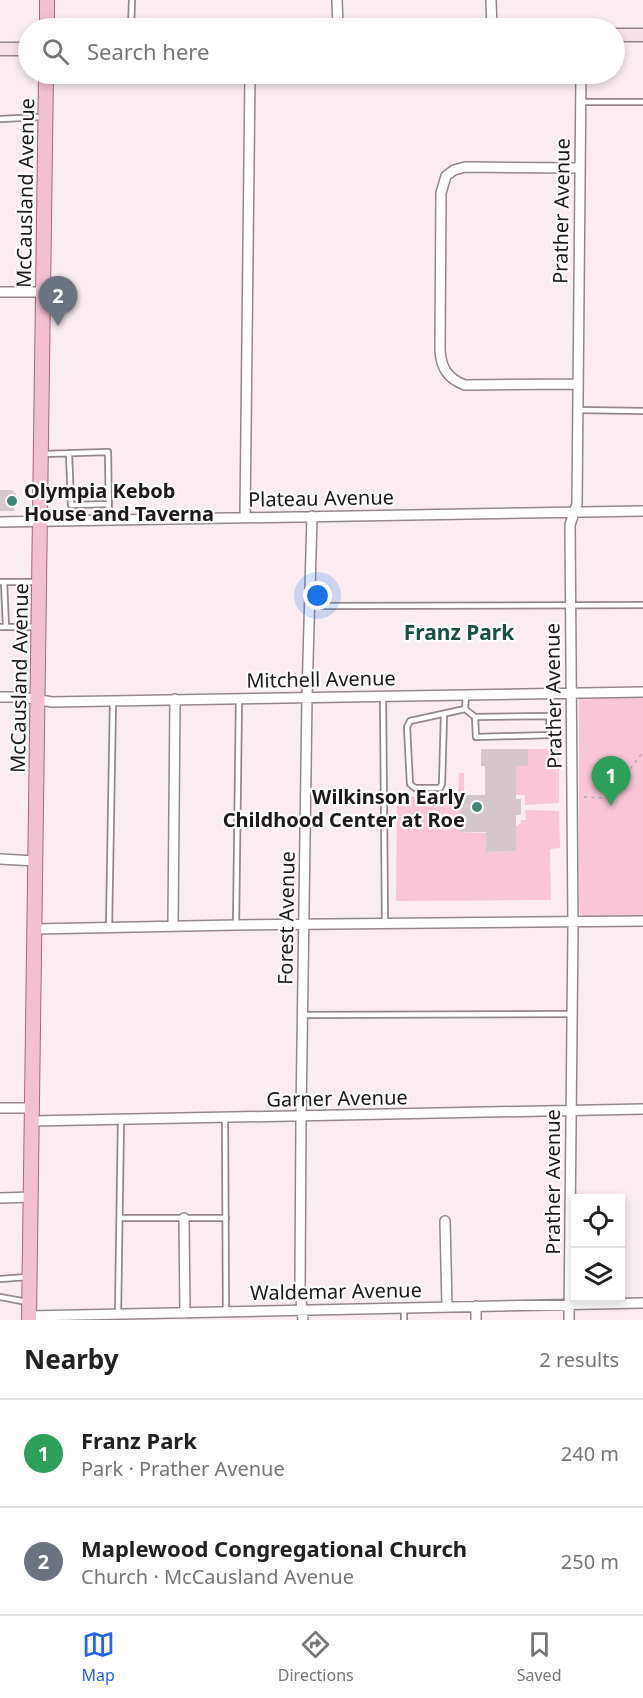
<!DOCTYPE html>
<meta charset="utf-8">
<style>
:root{--surface:#fff;--page:#f2f2f2;--text:#222;--muted:#767676;--line:#e0e0e0;--accent:#2563eb}
body{margin:0;font-family:"Noto Sans",sans-serif;background:var(--page);color:var(--text)}
.controls{position:absolute;right:18px;bottom:18px;display:grid;overflow:hidden;border-radius:0px;box-shadow:0 3px 9px #0003}
.controls button{width:54px;height:54px;display:grid;place-items:center;padding:0;border:0;border-bottom:2px solid var(--line);background:var(--surface);color:var(--text);font:30px sans-serif}
.you{position:absolute;left:318px;top:596px;width:21px;height:21px;margin:-15px;border:4px solid #fff;border-radius:50%;background:#1a73e8;box-shadow:0 0 0 9px #1a73e833}
.badge{display:grid;place-items:center;width:39px;height:39px;border-radius:50%;background:var(--accent);color:#fff;font-size:20px;font-weight:700}
.pin{position:absolute;translate:-50% -50px;filter:drop-shadow(0 2px 3px #0008)}
.pin::after{content:'';position:absolute;top:32px;width:21px;height:18px;background:inherit;clip-path:polygon(0 0,100% 0,50% 100%)}
.list{margin:0;padding:0;list-style:none}
h2{display:flex;justify-content:space-between;align-items:center;height:78px;margin:0;padding:0 24px;font-size:26px}
h2 small{font-size:20px;font-weight:400;color:var(--muted)}
.list li{display:grid;grid-template-columns:39px 1fr auto;gap:18px;align-items:center;box-sizing:border-box;height:108px;padding:0 24px;border-top:2px solid var(--line)}
.list b{display:block;font-size:22px;white-space:nowrap}
.list p{margin:0;font-size:20px;white-space:nowrap;color:var(--muted)}
.list em{font-size:20px;font-style:normal;color:var(--muted)}
.icon{flex:none;width:33px;height:33px;fill:none;stroke:currentColor;stroke-width:2;stroke-linecap:round;stroke-linejoin:round}
.map{position:relative;flex:none;width:643px;height:1320px;overflow:hidden}
.search{position:absolute;background:var(--surface);box-shadow:0 3px 9px #0003;left:18px;right:18px;top:18px;height:66px;display:flex;align-items:center;gap:15px;box-sizing:border-box;padding:0 21px;border-radius:33px;color:var(--muted);font-size:22px}
.sheet{height:294px;background:var(--surface)}
nav{display:flex;justify-content:space-around;align-items:center;box-sizing:border-box;height:84px;border-top:2px solid var(--line);background:var(--surface);font-size:16px;color:var(--muted)}
nav a{display:grid;justify-items:center;gap:3px}
nav .on{color:var(--accent)}
.map>svg:first-child{display:block}
.green{fill:#fac6d7}
.building{fill:#d4c6ca}
.lines{fill:none;stroke-linecap:round;stroke-linejoin:round}
.lane-casing{stroke:#94878a;stroke-width:8}
.street-casing{stroke:#94878a;stroke-width:12}
.secondary-casing{stroke:#94878a;stroke-width:15}
.primary-casing{stroke:#a26a7d;stroke-width:16}
.path{stroke:#b6abae;stroke-width:1.5;stroke-dasharray:3 4.5;stroke-linecap:butt}
.lane{stroke:#fff;stroke-width:4.5}
.street{stroke:#fff;stroke-width:9}
.secondary{stroke:#f8e0e8;stroke-width:12}
.primary{stroke:#f2c0d1;stroke-width:14}
.poi-dot{fill:#428476;stroke:#fdfdfd;stroke-width:2}
.labels{text-anchor:middle;dominant-baseline:central;stroke-width:4.5;stroke-linejoin:round;paint-order:stroke}
.street-label{font-size:20px;fill:#1d181a;stroke:#fdfdfd}
.poi-label{font-size:20px;font-weight:bold;fill:#1d181a;stroke:#fdfdfd;text-anchor:start}
.neighbourhood-label{font-size:21px;font-weight:bold;fill:#195045;stroke:#fdfdfd}
</style>
<div class="map">
<svg width="643" height="1320" viewBox="0 0 643 1320">
<rect width="100%" height="100%" fill="#faecf0"/>
<path class="green" d="M 643,697 L 643,915 L 583,916 L 580,914 L 579,910 L 579,702 L 580,699 L 584,698 Z
M 528,749 L 559,749 L 559,803 L 525,805 L 525,795 L 516,795 L 516,766 Z
M 459,773 L 464,773 L 464,795 L 460,796 L 460,832 L 486,833 L 486,852 L 516,851 L 516,826 L 521,823 L 521,820 L 526,820 L 525,810 L 559,811 L 560,848 L 550,849 L 551,900 L 396,901 L 397,797 L 458,795 Z"/>
<path class="building" d="M 0,490 L 12,490 L 16,494 L 14,511 L 0,511 Z
M 481,749 L 528,749 L 528,766 L 516,766 L 516,799 L 521,799 L 521,815 L 516,815 L 516,851 L 486,852 L 486,832 L 460,832 L 460,795 L 485,795 L 485,766 L 481,766 Z"/>
<g class="lines">
<defs>
<path id="lane" d="M 131,28 L 132,0
M 581,102 L 643,102
M 0,119 L 42,117
M 578,410 L 643,411
M 69,453 L 71,505 L 109,504
M 43,454 L 108,452 L 109,519
M 0,582 L 37,582
M 4,582 L 6,627
M 309,606 L 643,605
M 0,627 L 36,627
M 383,696 L 385,923
M 465,709 L 475,717 L 476,737 L 550,735 L 549,716 L 475,717
M 444,714 L 442,784 L 440,788 L 415,788 L 410,784 L 407,727 L 410,721 L 465,709 L 466,695
M 236,925 L 239,698
M 109,928 L 113,700
M 303,1015 L 572,1014
M 225,1119 L 226,1312
M 120,1218 L 226,1218
M 0,1279 L 27,1277
M 0,1297 L 27,1302
M 118,1314 L 121,1120
M 404,1320 L 404,1308"/>
<path id="street" d="M 337,0 L 338,28
M 491,0 L 492,28
M 0,292 L 43,292
M 578,384 L 465,385 C 448,379 441,368 440,350 L 441,193 L 446,176 L 454,170 L 465,167 L 579,168
M 245,517 L 250,74
M 0,522 L 643,511
M 0,697 L 22,697 L 52,702 L 643,692
M 0,859 L 36,861
M 173,926 L 175,699
M 35,929 L 236,925 L 643,921
M 0,1108 L 32,1108
M 32,1121 L 643,1109
M 0,1198 L 32,1197
M 184,1218 L 185,1313
M 445,1221 L 447,1307
M 29,1316 L 643,1303
M 303,1320 L 300,1288 L 301,1117 L 307,697 L 312,516
M 476,1320 L 476,1306
M 569,1320 L 573,927 L 570,525 L 577,504 L 581,74"/>
<path id="secondary" d="M 614,35 L 643,35
M 0,49 L 28,49"/>
<path id="primary" d="M 47,28 L 47,0
M 29,1320 L 46,74"/>
</defs>
<use href="#lane" class="lane-casing"/>
<use href="#street" class="street-casing"/>
<use href="#secondary" class="secondary-casing"/>
<use href="#primary" class="primary-casing"/>
<path class="path" d="M 584,797 L 604,798 L 610,795 L 643,752"/>
<use href="#lane" class="lane"/>
<use href="#street" class="street"/>
<use href="#secondary" class="secondary"/>
<use href="#primary" class="primary"/>
</g>
<g class="poi-dot">
<circle cx="12" cy="501" r="6"/>
<circle cx="477" cy="807" r="6"/>
</g>
<g class="labels">
<g class="street-label">
<text transform="translate(25 193) rotate(-89)">McCausland Avenue</text>
<text transform="translate(561 211) rotate(-89)">Prather Avenue</text>
<text transform="translate(321 498) rotate(-1)">Plateau Avenue</text>
<text transform="translate(19 678) rotate(-89)">McCausland Avenue</text>
<text transform="translate(321 679) rotate(-1)">Mitchell Avenue</text>
<text transform="translate(553 696) rotate(-91)">Prather Avenue</text>
<text transform="translate(286 918) rotate(-89)">Forest Avenue</text>
<text transform="translate(337 1098) rotate(-1)">Garner Avenue</text>
<text transform="translate(552 1182) rotate(-90)">Prather Avenue</text>
<text transform="translate(336 1291) rotate(-1)">Waldemar Avenue</text>
</g>
<g class="poi-label">
<text x="24" y="490">Olympia Kebob<tspan x="24" dy="23">House and Taverna</tspan></text>
<text x="465" y="796" text-anchor="end">Wilkinson Early<tspan x="465" dy="23">Childhood Center at Roe</tspan></text>
</g>
<g class="neighbourhood-label">
<text x="459" y="632">Franz Park</text>
</g>
</g>
</svg>
<div class="controls">
<button><svg class="icon" aria-label="locate" viewBox="0 0 24 24"><circle cx="12" cy="12" r="6"/><path d="M12 2v4M12 18v4M2 12h4M18 12h4"/></svg></button>
<button><svg class="icon" aria-label="layers" viewBox="0 0 24 24"><path d="M12 4l9 5-9 5-9-5zM3 14l9 5 9-5"/></svg></button>
</div>
<div class="you"></div>
<div class="pin badge" style="left:611px;top:806px;background:#2e9e5b">1</div>
<div class="pin badge" style="left:58px;top:326px;background:#6b7280">2</div>
<div class="search"><svg class="icon" aria-label="search" viewBox="0 0 24 24"><circle cx="10" cy="10" r="6"/><path d="M15 15l6 6"/></svg>Search here</div>
</div>
<section class="sheet">
<h2>Nearby<small>2 results</small></h2>
<ul class="list">
<li><span class="badge" style="background:#2e9e5b">1</span><div><b>Franz Park</b><p>Park · Prather Avenue</p></div><em>240 m</em></li>
<li><span class="badge" style="background:#6b7280">2</span><div><b>Maplewood Congregational Church</b><p>Church · McCausland Avenue</p></div><em>250 m</em></li>
</ul>
</section>
<nav>
<a class="on"><svg class="icon" aria-label="map" viewBox="0 0 24 24"><path d="M3 6l6-2 6 2 6-2v14l-6 2-6-2-6 2zM9 4v14M15 6v14"/></svg>Map</a>
<a><svg class="icon" aria-label="directions" viewBox="0 0 24 24"><path d="M12 3l9 9-9 9-9-9zM9 14v-3h6M13 9l2 2-2 2"/></svg>Directions</a>
<a><svg class="icon" aria-label="saved" viewBox="0 0 24 24"><path d="M7 4h10v16l-5-4-5 4z"/></svg>Saved</a>
</nav>
